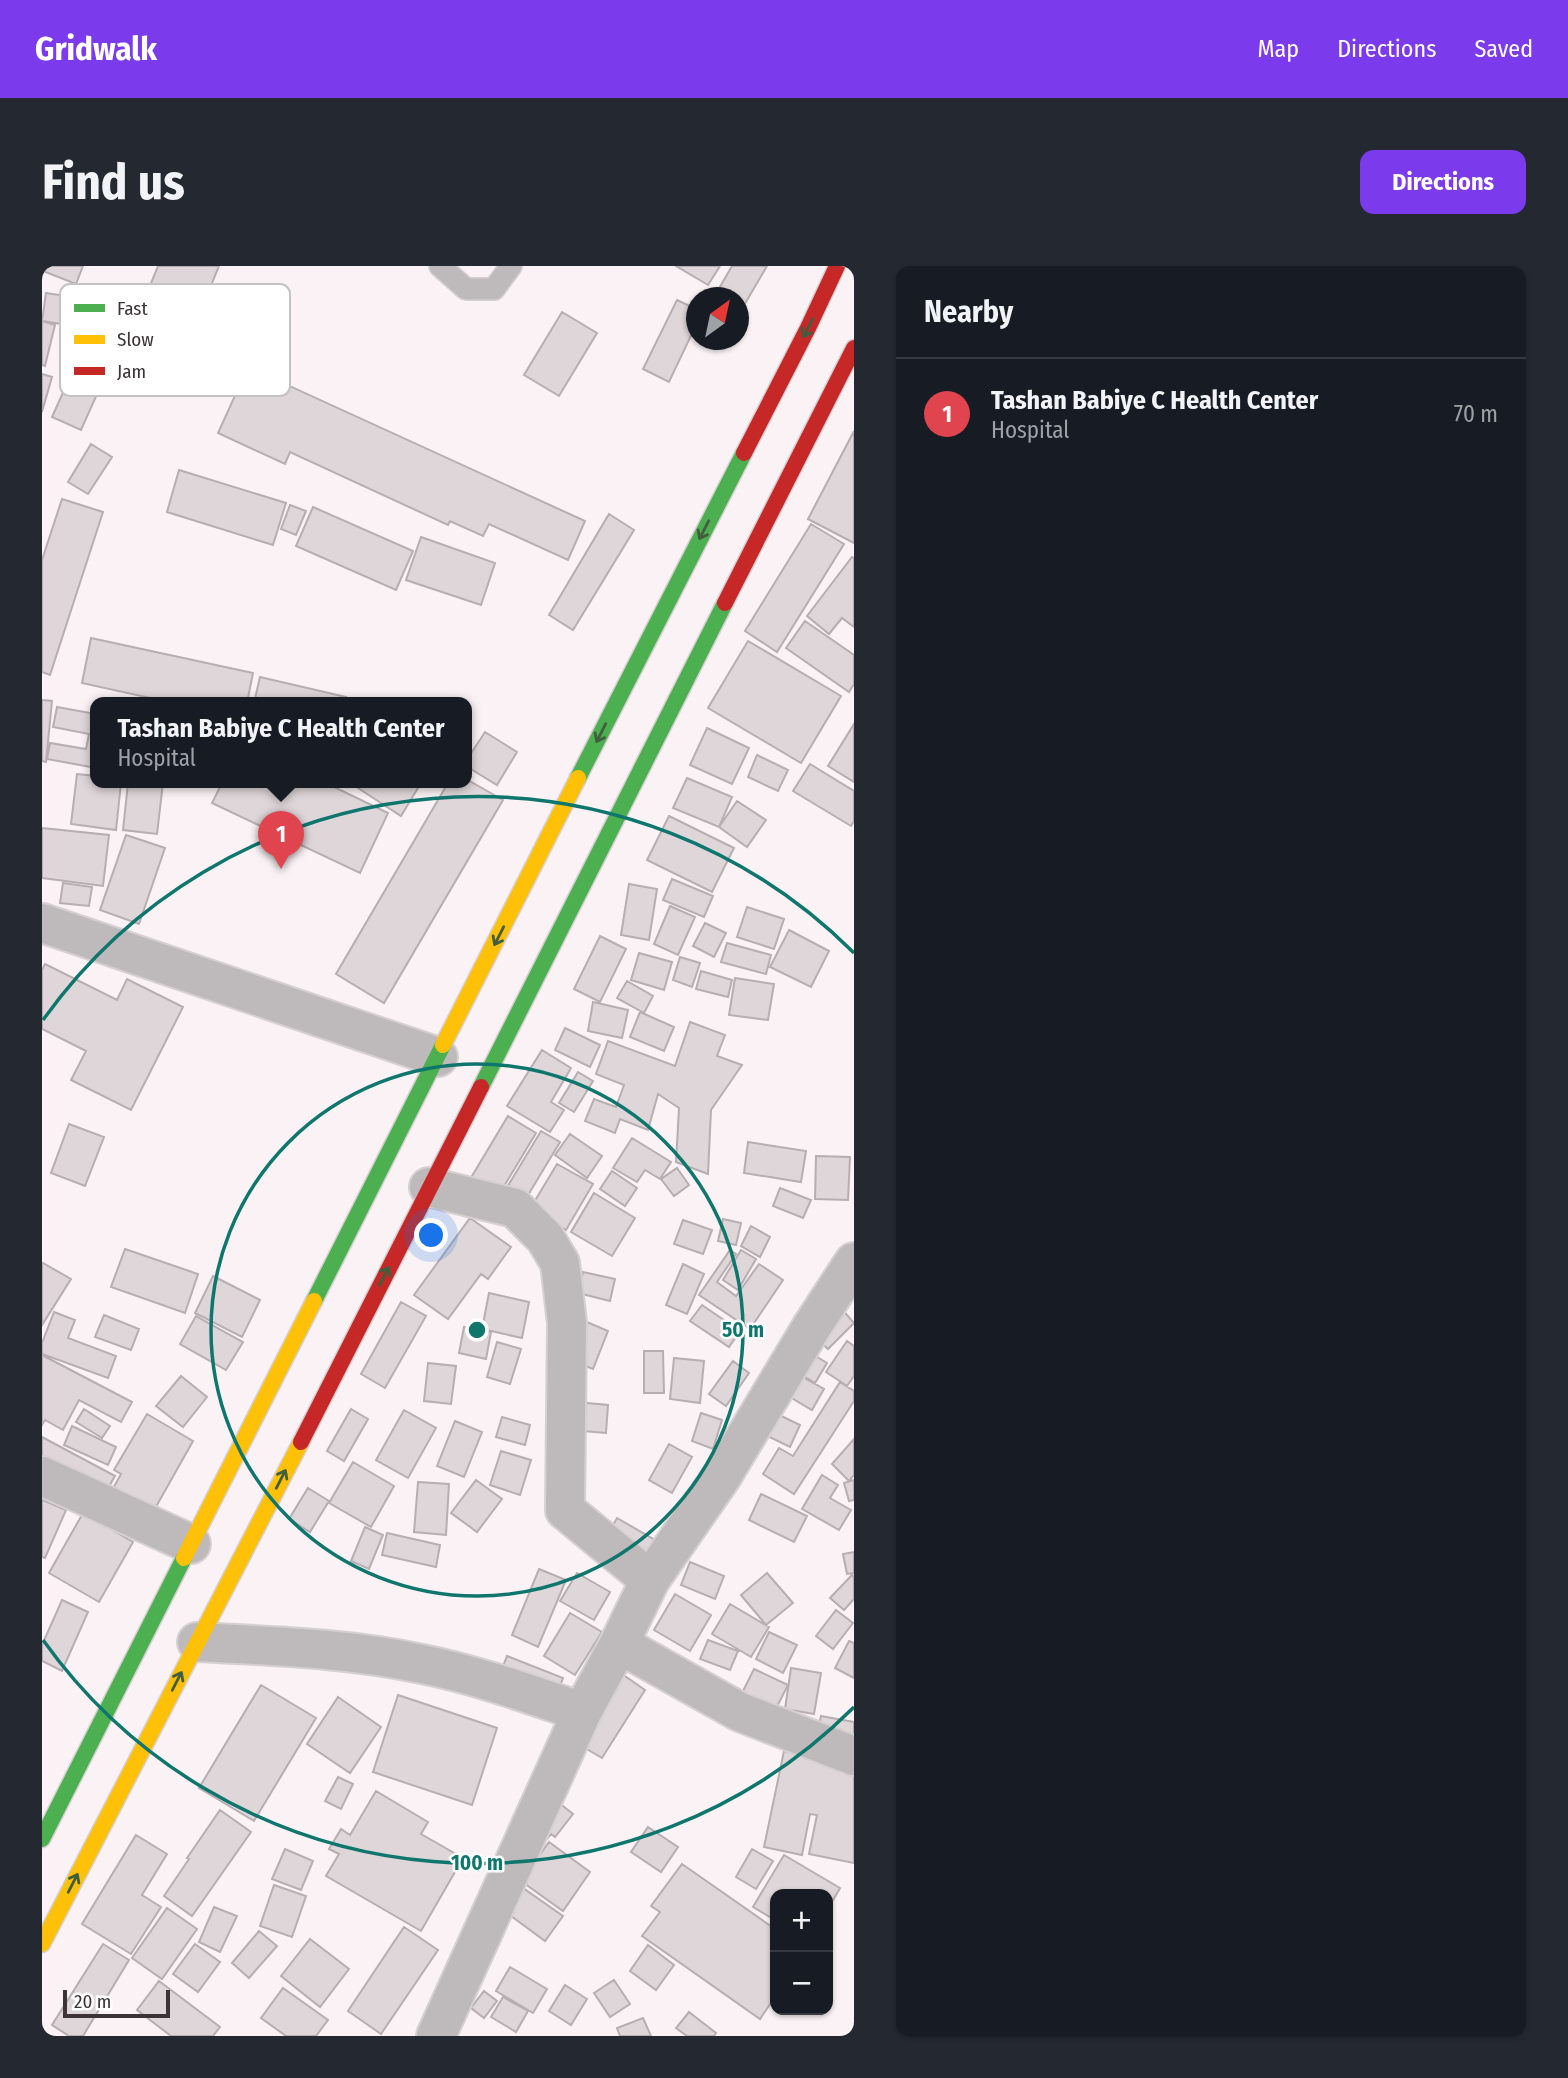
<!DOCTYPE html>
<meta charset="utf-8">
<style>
:root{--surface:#171b24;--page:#242831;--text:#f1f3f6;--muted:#9ea1a6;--line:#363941;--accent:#7c3aed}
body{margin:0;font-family:"Fira Sans Condensed",sans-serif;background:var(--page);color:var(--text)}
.controls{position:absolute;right:21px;bottom:21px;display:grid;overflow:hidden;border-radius:14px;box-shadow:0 2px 5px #0004}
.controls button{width:63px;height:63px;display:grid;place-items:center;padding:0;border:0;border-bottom:2px solid var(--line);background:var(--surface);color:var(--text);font:35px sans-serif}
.compass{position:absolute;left:644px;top:21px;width:63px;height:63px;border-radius:50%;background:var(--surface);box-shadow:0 2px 5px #0004;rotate:33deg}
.scale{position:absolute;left:21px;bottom:18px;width:107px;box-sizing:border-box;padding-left:7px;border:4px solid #3c3336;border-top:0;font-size:19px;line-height:24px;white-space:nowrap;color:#3c3336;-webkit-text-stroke:5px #fff;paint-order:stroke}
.you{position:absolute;left:390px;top:970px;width:24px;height:24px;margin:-18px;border:5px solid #fff;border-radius:50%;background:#1a73e8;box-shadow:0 0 0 10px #1a73e833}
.badge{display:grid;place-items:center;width:46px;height:46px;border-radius:50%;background:var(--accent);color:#fff;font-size:23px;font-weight:700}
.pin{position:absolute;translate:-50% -58px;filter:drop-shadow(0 2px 4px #0008)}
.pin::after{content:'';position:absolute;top:37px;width:24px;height:21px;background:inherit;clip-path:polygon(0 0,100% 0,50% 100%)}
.popup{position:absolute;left:48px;top:431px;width:382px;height:91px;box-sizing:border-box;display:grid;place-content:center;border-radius:14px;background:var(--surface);filter:drop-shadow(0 2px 5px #0005);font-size:23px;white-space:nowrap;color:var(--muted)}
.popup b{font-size:26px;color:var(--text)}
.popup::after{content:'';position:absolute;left:50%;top:100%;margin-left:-14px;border:14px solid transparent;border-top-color:var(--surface)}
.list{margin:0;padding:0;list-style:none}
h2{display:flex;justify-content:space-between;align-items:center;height:91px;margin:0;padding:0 28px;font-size:30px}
h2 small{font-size:23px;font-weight:400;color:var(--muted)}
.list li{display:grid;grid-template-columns:46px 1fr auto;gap:21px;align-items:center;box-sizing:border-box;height:112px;padding:0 28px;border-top:2px solid var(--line)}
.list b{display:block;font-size:26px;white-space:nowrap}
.list p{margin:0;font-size:23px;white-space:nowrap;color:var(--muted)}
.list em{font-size:23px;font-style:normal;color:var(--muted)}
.map{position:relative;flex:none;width:812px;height:1770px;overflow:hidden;border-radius:14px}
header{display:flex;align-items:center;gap:42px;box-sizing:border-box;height:98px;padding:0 35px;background:var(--accent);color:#fff}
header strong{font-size:33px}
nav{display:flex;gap:38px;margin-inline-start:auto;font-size:24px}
.intro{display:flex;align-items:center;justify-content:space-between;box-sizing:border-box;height:168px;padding:0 42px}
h1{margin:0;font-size:49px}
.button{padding:18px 32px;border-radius:14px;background:var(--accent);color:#fff;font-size:24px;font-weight:700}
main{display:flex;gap:42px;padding:0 42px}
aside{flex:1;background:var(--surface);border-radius:14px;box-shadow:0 2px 5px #0004}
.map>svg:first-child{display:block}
.building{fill:#dfd6d9;stroke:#b6aeb0;stroke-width:2}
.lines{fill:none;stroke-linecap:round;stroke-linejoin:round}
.lane-casing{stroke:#d7d0d3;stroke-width:24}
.street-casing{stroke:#d7d0d3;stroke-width:42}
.fast-casing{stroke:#d7d0d3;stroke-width:19}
.slow-casing{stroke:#d7d0d3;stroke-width:19}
.jam-casing{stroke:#d7d0d3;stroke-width:19}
.lane{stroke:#beb9ba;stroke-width:21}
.street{stroke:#beb9ba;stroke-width:38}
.fast{stroke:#4caf50;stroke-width:16}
.slow{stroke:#ffc107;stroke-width:16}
.jam{stroke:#c62828;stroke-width:16}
.oneway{stroke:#425e3f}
.ring{fill:none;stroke:#0f766e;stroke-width:3.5}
.key{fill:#fff;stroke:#c4c2c3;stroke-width:2}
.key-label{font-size:19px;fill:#3c3336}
.centre{fill:#0f766e;stroke:#fff;stroke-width:3.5}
.ring-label{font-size:21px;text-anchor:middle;font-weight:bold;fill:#0f766e;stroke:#fff;stroke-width:5;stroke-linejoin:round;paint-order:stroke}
</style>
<header>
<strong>Gridwalk</strong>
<nav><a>Map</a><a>Directions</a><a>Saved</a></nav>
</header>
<div class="intro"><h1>Find us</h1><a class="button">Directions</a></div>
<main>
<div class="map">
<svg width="812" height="1770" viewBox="0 0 812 1770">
<rect width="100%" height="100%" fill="#faf2f4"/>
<path class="building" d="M 3,0 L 41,0 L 34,18 L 1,5 Z
M 116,0 L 177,0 L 146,76 L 94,54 Z
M 634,0 L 678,0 L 666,19 Z
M 690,0 L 725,0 L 701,41 L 696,38 L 696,32 L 685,32 L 675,26 Z
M 4,27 L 44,33 L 40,61 L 0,55 Z
M 635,34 L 654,43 L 654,59 L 627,116 L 601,103 Z
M 520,46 L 555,67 L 517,130 L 482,109 Z
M 0,55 L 13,59 L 3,100 L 0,99 Z
M 94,65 L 113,77 L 78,129 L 60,116 Z
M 206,101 L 543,255 L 526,294 L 447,258 L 441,270 L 408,255 L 406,259 L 248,186 L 243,198 L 176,167 Z
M 0,108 L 10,111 L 0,146 Z
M 27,113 L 56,126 L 39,164 L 10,151 Z
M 812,165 L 812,277 L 766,253 Z
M 49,178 L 70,191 L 46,228 L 26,216 Z
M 137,204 L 244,237 L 231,279 L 125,246 Z
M 20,233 L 61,246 L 8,409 L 0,406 L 0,294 Z
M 248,239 L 264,245 L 254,269 L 239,263 Z
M 271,241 L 371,285 L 354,324 L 254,280 Z
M 567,248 L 592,264 L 531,364 L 507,349 Z
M 769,258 L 802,278 L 735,386 L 703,365 Z
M 379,271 L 453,297 L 439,339 L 364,314 Z
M 810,291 L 812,292 L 812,361 L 800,352 L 787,368 L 765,350 Z
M 763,355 L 812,389 L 812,418 L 807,426 L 744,382 Z
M 49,372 L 211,407 L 205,437 L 131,437 L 40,417 Z
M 706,375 L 799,430 L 759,497 L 666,442 Z
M 218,411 L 304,431 L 302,437 L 212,437 Z
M 0,434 L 10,435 L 4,496 L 0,495 Z
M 15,441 L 54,448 L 54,502 L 5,493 L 8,477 L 44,483 L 47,468 L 11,461 Z
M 812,458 L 812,516 L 786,500 Z
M 665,462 L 707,482 L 690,518 L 648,499 Z
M 443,466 L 475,486 L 455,519 L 424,500 L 424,495 Z
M 715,489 L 746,504 L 736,525 L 706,511 Z
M 768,498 L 812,525 L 812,555 L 809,560 L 751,525 Z
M 35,508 L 54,510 L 54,517 L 79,517 L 74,564 L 29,558 Z
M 645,512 L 690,531 L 677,561 L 631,542 Z
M 424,513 L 461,534 L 342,737 L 294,708 L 406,517 L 424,517 Z
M 86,517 L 121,517 L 115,568 L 81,564 Z
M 180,517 L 284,517 L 346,547 L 318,607 L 170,537 Z
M 319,517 L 379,517 L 359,550 L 316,522 Z
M 695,535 L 724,554 L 705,581 L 677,561 Z
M 627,550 L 692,582 L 670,626 L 605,594 Z
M 0,562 L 67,569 L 61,620 L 0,612 Z
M 84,569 L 123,582 L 97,658 L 58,644 Z
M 630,613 L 671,630 L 662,651 L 621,634 Z
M 21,617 L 50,621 L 47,640 L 18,637 Z
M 587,618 L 615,623 L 607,674 L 579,669 Z
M 628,640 L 653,651 L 636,689 L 612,678 Z
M 705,641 L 742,653 L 732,683 L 695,671 Z
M 663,657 L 684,667 L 672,691 L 651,680 Z
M 747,664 L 787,685 L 769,721 L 728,701 Z
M 558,670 L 584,683 L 558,736 L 532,723 Z
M 685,677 L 729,689 L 724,708 L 679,696 Z
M 597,687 L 630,696 L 622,724 L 589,714 Z
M 638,691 L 658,697 L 650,721 L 631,714 Z
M 3,698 L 75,734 L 85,713 L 141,741 L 89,844 L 29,814 L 44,785 L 0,763 L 0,704 Z
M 659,705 L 690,714 L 686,731 L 654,723 Z
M 693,712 L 732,718 L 726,754 L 687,749 Z
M 585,715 L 611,730 L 602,747 L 575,732 Z
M 551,736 L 586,744 L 580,772 L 546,765 Z
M 598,746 L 632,761 L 622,785 L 588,771 Z
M 648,756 L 683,769 L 675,790 L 700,799 L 669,844 L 666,908 L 634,896 L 637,842 L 616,828 L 606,864 L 578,853 L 573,867 L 543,855 L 552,833 L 574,841 L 582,819 L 554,808 L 566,775 L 633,800 Z
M 523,762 L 558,779 L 548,801 L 513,784 Z
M 500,784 L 529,802 L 509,836 L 522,844 L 508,866 L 465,840 Z
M 536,806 L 551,815 L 532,846 L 517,837 Z
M 466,850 L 494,867 L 452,937 L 424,920 Z
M 27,858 L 62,871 L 43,920 L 9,907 Z
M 499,865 L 518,876 L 474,949 L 455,938 Z
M 528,868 L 560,890 L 545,912 L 513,889 Z
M 590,872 L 629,896 L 618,913 L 603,904 L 595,916 L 571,902 Z
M 706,876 L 764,885 L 759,916 L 702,907 Z
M 774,890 L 808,891 L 806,934 L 773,933 Z
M 515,898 L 551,918 L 524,964 L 488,943 Z
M 635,902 L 647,919 L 632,930 L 619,913 Z
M 570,905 L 595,922 L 583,940 L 558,923 Z
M 738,922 L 769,934 L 761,952 L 731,940 Z
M 552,927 L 593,952 L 570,990 L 529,966 Z
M 428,952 L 469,981 L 446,1013 L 439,1008 L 406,1053 L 372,1029 Z
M 681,953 L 699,957 L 694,979 L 676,975 Z
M 641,954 L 670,964 L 661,988 L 632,978 Z
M 709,960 L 728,971 L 718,991 L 699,980 Z
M 83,983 L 156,1008 L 143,1047 L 69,1021 Z
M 688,984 L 694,988 L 675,1016 L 694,1030 L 717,998 L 741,1014 L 708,1063 L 657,1029 Z
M 699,984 L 714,993 L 696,1024 L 681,1014 Z
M 1,997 L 29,1013 L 0,1059 L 0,998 Z
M 641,998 L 662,1008 L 645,1048 L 624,1039 Z
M 541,1006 L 573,1013 L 568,1035 L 536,1027 Z
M 171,1010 L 218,1034 L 200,1071 L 153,1047 Z
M 447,1027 L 487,1036 L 480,1072 L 440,1063 Z
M 359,1036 L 384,1050 L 343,1122 L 319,1108 Z
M 660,1039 L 698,1065 L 687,1081 L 648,1055 Z
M 798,1041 L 812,1057 L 786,1083 L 771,1069 Z
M 12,1046 L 33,1054 L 26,1072 L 74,1090 L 66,1112 L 0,1088 L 0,1077 Z
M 524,1047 L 566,1065 L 551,1103 L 508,1086 Z
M 62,1049 L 97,1063 L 89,1084 L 53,1071 Z
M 154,1050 L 201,1076 L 184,1104 L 138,1078 Z
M 422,1061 L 449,1066 L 444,1093 L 417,1087 Z
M 805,1075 L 812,1080 L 812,1110 L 805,1120 L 784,1106 Z
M 455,1076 L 479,1083 L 468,1118 L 445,1111 Z
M 762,1083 L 785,1097 L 773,1117 L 750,1103 Z
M 602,1085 L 621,1085 L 622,1127 L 602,1127 Z
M 0,1089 L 90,1136 L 79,1156 L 37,1134 L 21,1164 L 3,1154 L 0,1159 Z
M 632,1092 L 662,1095 L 658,1137 L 628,1133 Z
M 691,1095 L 707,1107 L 684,1140 L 667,1128 Z
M 386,1097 L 414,1100 L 409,1138 L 382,1135 Z
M 748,1104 L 782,1123 L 770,1144 L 736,1124 Z
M 139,1110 L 165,1131 L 141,1161 L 114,1140 Z
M 798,1116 L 812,1125 L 812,1135 L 752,1228 L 721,1208 L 737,1182 L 751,1190 Z
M 513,1134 L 566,1139 L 564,1167 L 541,1165 Z
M 42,1143 L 68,1160 L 60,1172 L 34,1156 Z
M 309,1143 L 326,1153 L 302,1195 L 285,1185 Z
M 362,1144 L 394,1162 L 366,1212 L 334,1194 Z
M 727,1144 L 758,1159 L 748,1181 L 717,1166 Z
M 659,1147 L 680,1154 L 671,1183 L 650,1175 Z
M 105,1148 L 151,1175 L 106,1255 L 66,1232 L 79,1208 L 72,1204 Z
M 460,1151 L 488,1159 L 483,1179 L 454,1171 Z
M 413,1155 L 440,1166 L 422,1211 L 395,1200 Z
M 30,1160 L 74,1181 L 66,1199 L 22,1179 Z
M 0,1171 L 73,1210 L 58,1236 L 0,1205 Z
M 812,1173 L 812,1209 L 807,1215 L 790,1198 Z
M 627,1178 L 650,1191 L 630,1227 L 607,1214 Z
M 459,1185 L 489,1194 L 478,1229 L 448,1219 Z
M 311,1196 L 352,1220 L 329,1261 L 287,1237 Z
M 780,1209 L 796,1219 L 788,1232 L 809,1244 L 797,1264 L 760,1243 Z
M 434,1214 L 460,1233 L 435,1266 L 409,1247 Z
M 812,1214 L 812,1234 L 807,1235 L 802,1217 Z
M 376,1216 L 407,1218 L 404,1269 L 372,1266 Z
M 266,1222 L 287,1235 L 268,1266 L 247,1253 Z
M 719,1228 L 765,1250 L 752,1276 L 707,1254 Z
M 0,1234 L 24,1244 L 3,1292 L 0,1291 Z
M 41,1247 L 91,1276 L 57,1336 L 7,1307 Z
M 575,1252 L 620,1278 L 601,1310 L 557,1284 Z
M 323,1261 L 341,1269 L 327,1303 L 309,1295 Z
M 345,1267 L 398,1279 L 394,1301 L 340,1289 Z
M 812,1286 L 812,1307 L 805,1308 L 801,1288 Z
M 648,1296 L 682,1310 L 673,1333 L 639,1319 Z
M 497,1303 L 524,1314 L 496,1381 L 470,1369 Z
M 535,1307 L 568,1326 L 552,1354 L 518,1335 Z
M 725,1307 L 751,1337 L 724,1359 L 699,1329 Z
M 810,1309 L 812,1311 L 812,1333 L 802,1344 L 788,1332 Z
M 633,1328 L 669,1349 L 648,1385 L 612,1364 Z
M 20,1334 L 46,1346 L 20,1405 L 0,1395 L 0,1379 Z
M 688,1338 L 727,1361 L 709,1391 L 670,1368 Z
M 794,1344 L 811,1357 L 791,1383 L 774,1370 Z
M 528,1347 L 560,1366 L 533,1409 L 502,1390 Z
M 727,1366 L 755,1379 L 741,1407 L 714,1393 Z
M 666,1374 L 696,1385 L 688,1404 L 658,1393 Z
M 807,1375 L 812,1377 L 812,1412 L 793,1402 Z
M 465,1390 L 521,1412 L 510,1440 L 454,1418 Z
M 749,1402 L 779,1407 L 772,1448 L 743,1443 Z
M 712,1403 L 746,1419 L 724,1462 L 691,1445 Z
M 580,1408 L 603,1424 L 560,1492 L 536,1478 Z
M 219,1419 L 274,1452 L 212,1555 L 157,1522 Z
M 356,1429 L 455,1462 L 430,1539 L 331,1506 Z
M 296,1431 L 339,1461 L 308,1507 L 265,1478 Z
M 779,1450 L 812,1456 L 812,1486 L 773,1478 Z
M 742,1485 L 812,1500 L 812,1597 L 767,1588 L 775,1549 L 768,1548 L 760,1589 L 722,1581 Z
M 296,1511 L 311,1518 L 299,1543 L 283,1535 Z
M 334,1525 L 386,1556 L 379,1568 L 421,1592 L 379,1665 L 284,1610 L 297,1588 L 287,1583 L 299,1563 L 308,1569 Z
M 512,1533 L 531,1548 L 513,1571 L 509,1568 L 502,1576 Z
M 178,1544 L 209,1566 L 150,1650 L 122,1630 L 147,1593 L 145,1592 Z
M 606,1561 L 636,1581 L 619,1606 L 589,1586 Z
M 94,1569 L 125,1588 L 100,1629 L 119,1641 L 89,1688 L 40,1658 Z
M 507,1576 L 548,1606 L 521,1645 L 479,1615 Z
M 243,1583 L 271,1595 L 259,1624 L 230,1613 Z
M 710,1583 L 731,1595 L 714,1623 L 694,1611 Z
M 742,1589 L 798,1622 L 786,1643 L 786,1628 L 733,1628 L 733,1654 L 711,1641 Z
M 640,1598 L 733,1663 L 733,1731 L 718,1753 L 600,1670 L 618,1646 L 609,1640 Z
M 461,1608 L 521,1650 L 503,1675 L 454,1639 Z
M 232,1619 L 264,1630 L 250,1671 L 218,1660 Z
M 172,1641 L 195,1650 L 178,1686 L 157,1676 Z
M 125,1642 L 155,1663 L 120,1713 L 90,1692 Z
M 362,1661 L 396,1684 L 339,1768 L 306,1745 Z
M 217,1665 L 235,1680 L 207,1712 L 190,1697 Z
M 268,1673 L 307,1703 L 278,1741 L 239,1710 Z
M 61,1678 L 87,1694 L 41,1770 L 27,1770 L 10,1759 Z
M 153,1678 L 178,1696 L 156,1726 L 131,1708 Z
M 606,1679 L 632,1699 L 614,1724 L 588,1705 Z
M 468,1701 L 505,1723 L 491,1747 L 454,1725 Z
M 572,1714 L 588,1738 L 568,1751 L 552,1727 Z
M 117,1715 L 178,1761 L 171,1770 L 129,1770 L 95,1744 Z
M 523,1719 L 545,1733 L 529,1759 L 507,1745 Z
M 241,1722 L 286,1754 L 274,1770 L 244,1770 L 219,1752 Z
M 442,1725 L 455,1735 L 442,1752 L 429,1742 Z
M 461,1731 L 486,1745 L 474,1766 L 449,1751 Z
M 647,1746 L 674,1767 L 672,1770 L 645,1770 L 634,1762 Z
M 601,1752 L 609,1770 L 578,1770 L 575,1762 Z"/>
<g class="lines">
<defs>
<path id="lane" d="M 398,0 L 424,23 L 452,23 L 469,0"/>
<path id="street" d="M 0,657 L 396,791
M 387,921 L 473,942 L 503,972 L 518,997 L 525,1057 L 523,1244 L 608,1314
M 0,1210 L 149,1278
M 155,1376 C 230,1380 306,1382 380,1398 C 435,1409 487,1428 540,1446
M 577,1378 L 698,1446 L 812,1490
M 394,1770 L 540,1446 L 577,1378 L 608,1314 L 680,1210 L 769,1062 L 812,996"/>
<path id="fast" d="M 536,512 L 702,187
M 439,821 L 683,337
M 272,1035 L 401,779
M 0,1573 L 142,1292"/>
<path id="slow" d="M 401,779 L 536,512
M 142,1292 L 272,1035
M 0,1678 L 259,1176"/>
<path id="jam" d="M 702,187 L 766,62 L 795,0
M 683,337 L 812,82
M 259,1176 L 439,821"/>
</defs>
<use href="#lane" class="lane-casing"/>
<use href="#street" class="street-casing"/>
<use href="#fast" class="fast-casing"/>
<use href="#slow" class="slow-casing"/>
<use href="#jam" class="jam-casing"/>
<use href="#lane" class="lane"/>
<use href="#street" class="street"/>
<use href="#fast" class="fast"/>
<use href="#slow" class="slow"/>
<use href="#jam" class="jam"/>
</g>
<defs><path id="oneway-shaft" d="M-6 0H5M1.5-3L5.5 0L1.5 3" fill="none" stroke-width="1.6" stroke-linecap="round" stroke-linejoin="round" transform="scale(1.75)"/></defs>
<g class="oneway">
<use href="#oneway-shaft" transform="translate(766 62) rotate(116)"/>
<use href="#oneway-shaft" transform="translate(662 264) rotate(117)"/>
<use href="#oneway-shaft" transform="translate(559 467) rotate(117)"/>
<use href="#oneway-shaft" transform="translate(457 670) rotate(117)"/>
<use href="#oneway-shaft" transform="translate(342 1010) rotate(-63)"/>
<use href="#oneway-shaft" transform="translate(239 1213) rotate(-63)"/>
<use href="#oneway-shaft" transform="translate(135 1415) rotate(-63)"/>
<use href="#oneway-shaft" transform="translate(31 1617) rotate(-63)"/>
</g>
<g class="ring">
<circle cx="435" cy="1064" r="266"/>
<path d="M812 1441A533 533 0 0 1 1 1374M1 754A533 533 0 0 1 812 687"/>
</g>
<rect x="18" y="18" width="230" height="112" rx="10" class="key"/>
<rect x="32" y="38" width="31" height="8" fill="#4caf50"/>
<rect x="32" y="69" width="31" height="9" fill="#ffc107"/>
<rect x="32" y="101" width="31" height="8" fill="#c62828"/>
<g class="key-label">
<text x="75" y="49">Fast</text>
<text x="75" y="80">Slow</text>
<text x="75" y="112">Jam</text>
</g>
<circle cx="435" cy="1064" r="10" class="centre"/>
<g class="ring-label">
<text x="701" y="1071">50 m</text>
<text x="435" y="1604">100 m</text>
</g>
</svg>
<div class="controls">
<button>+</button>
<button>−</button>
</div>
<svg class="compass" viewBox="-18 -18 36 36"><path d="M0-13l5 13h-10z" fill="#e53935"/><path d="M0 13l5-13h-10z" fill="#9ea1a6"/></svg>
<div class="scale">20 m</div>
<div class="you"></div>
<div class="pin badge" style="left:239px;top:603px;background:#e0444e">1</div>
<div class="popup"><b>Tashan Babiye C Health Center</b>Hospital</div>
</div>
<aside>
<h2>Nearby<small></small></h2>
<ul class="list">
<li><span class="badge" style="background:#e0444e">1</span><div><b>Tashan Babiye C Health Center</b><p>Hospital</p></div><em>70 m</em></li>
</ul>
</aside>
</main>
